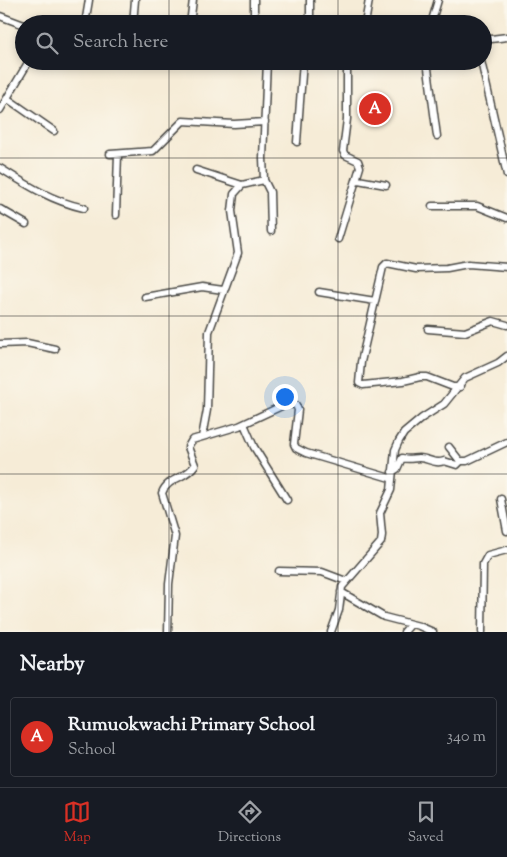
<!DOCTYPE html>
<style>
:root{--surface:#171b24;--page:#20242c;--text:#f1f3f6;--muted:#9ea1a6;--line:#363941;--accent:#d93025}
body{margin:0;font-family:"Sorts Mill Goudy",serif;background:var(--page);color:var(--text)}
.you{position:absolute;left:284px;top:396px;width:18px;height:18px;margin:-12px;border:4px solid #fff;border-radius:50%;background:#1a73e8;box-shadow:0 0 0 8px #1a73e833}
.badge{display:grid;place-items:center;width:32px;height:32px;border-radius:50%;background:var(--accent);color:#fff;font-size:16px;font-weight:700}
.pin{position:absolute;translate:-50% -50%;border:2px solid #fff;box-shadow:0 1px 5px #0006}
.list{margin:0;padding:0;list-style:none}
h2{display:flex;justify-content:space-between;align-items:center;height:65px;margin:0;padding:0 20px;font-size:21px}
h2 small{font-size:16px;font-weight:400;color:var(--muted)}
.list li{display:grid;grid-template-columns:32px 1fr auto;gap:15px;align-items:center;box-sizing:border-box;height:80px;margin:0 10px 10px;padding:0 10px;border:1px solid var(--line);border-radius:5px}
.list b{display:block;font-size:19px;white-space:nowrap}
.list p{margin:0;font-size:16px;white-space:nowrap;color:var(--muted)}
.list em{font-size:16px;font-style:normal;color:var(--muted)}
.icon{flex:none;width:28px;height:28px;fill:none;stroke:currentColor;stroke-width:2;stroke-linecap:round;stroke-linejoin:round}
.map{position:relative;flex:none;width:507px;height:632px;overflow:hidden}
.search{position:absolute;background:var(--surface);box-shadow:0 2px 8px #0003;left:15px;right:15px;top:15px;height:55px;display:flex;align-items:center;gap:12px;box-sizing:border-box;padding:0 18px;border-radius:28px;color:var(--muted);font-size:19px}
.sheet{height:155px;background:var(--surface)}
nav{display:flex;justify-content:space-around;align-items:center;box-sizing:border-box;height:70px;border-top:1px solid var(--line);background:var(--surface);font-size:14px;color:var(--muted)}
nav a{display:grid;justify-items:center;gap:2px}
nav .on{color:var(--accent)}
.map>svg:first-child{display:block}
.lines{fill:none;stroke-linecap:round;stroke-linejoin:round}
.minor-casing{stroke:#494845;stroke-width:9}
.minor{stroke:#fff;stroke-width:6}
.grid{fill:none;stroke:#2b2b2b;stroke-width:1;stroke-opacity:0.55}
</style>
<div class="map">
<svg width="507" height="632" viewBox="0 0 507 632">
<rect width="100%" height="100%" fill="#fbf7ec"/>
<filter id="ink" filterUnits="userSpaceOnUse"><feTurbulence type="fractalNoise" baseFrequency=".02" numOctaves="2"/><feDisplacementMap in="SourceGraphic" scale="10" xChannelSelector="R" yChannelSelector="G"/><feConvolveMatrix kernelMatrix="1 2 1 2 8 2 1 2 1" color-interpolation-filters="sRGB"/></filter>
<filter id="wash" filterUnits="userSpaceOnUse"><feTurbulence type="fractalNoise" baseFrequency=".0096" numOctaves="4" result="noise"/><feDisplacementMap in="SourceGraphic" scale="20" xChannelSelector="R" yChannelSelector="G"/><feGaussianBlur stdDeviation="1.12" result="paint"/><feColorMatrix in="noise" values="0 0 0 0 0 0 0 0 0 0 0 0 0 0 0 0 0 1.4 0 .05"/><feComposite in="paint" operator="in"/></filter>
<g filter="url(#wash)">
<rect width="100%" height="100%" fill="#f6ecd7"/>
</g>
<g filter="url(#ink)">
<g class="lines">
<defs>
<path id="minor" d="M 0,16 L 24,25
M 85,24 L 89,0
M 133,24 L 135,0
M 190,24 L 193,0
M 254,24 L 254,0
M 310,24 L 310,0
M 365,24 L 369,0
M 431,24 L 438,0
M 483,40 L 507,37
M 267,61 L 263,158 L 264,180 L 270,192 L 271,231
M 427,61 L 437,136
M 481,61 L 507,175
M 8,99 L 54,131
M 0,110 L 29,61
M 297,142 L 303,61
M 110,154 L 153,151 L 183,121 L 234,124 L 265,122
M 0,168 C 27,185 52,201 84,208
M 196,170 L 242,185
M 358,180 L 386,185
M 432,206 L 477,206 L 507,218
M 0,209 L 26,224
M 116,215 L 118,154
M 338,239 L 360,167 L 358,161 L 345,155 L 343,151 L 347,119 L 347,61
M 319,292 L 375,301
M 145,297 L 202,287 L 223,290
M 428,329 L 465,332 L 493,321 L 507,325
M 0,344 L 27,343 L 55,349
M 460,387 L 453,387 L 427,377 L 420,377 L 403,381 L 363,385 L 359,383 L 361,362 L 383,267 L 387,263 L 416,269 L 447,268 L 468,264 L 507,267
M 244,424 L 254,447 L 287,500
M 202,437 L 207,410 L 209,332 L 238,253 L 232,211 L 234,194 L 242,185 L 264,180
M 449,447 L 460,461 L 467,461 L 507,442
M 392,472 L 397,469 L 402,458 C 410,460 412,458 419,458 C 429,458 435,465 444,461 L 457,465 L 461,461
M 501,499 L 507,531
M 279,571 L 322,572 L 346,581
M 341,592 L 384,617 L 419,626 L 433,632
M 168,632 L 169,584 L 175,536 L 162,493 C 168,477 186,479 195,465 L 188,447 L 192,440 L 239,426 L 286,404 L 296,405 L 298,410 L 294,444 L 296,448 L 306,453 L 390,478
M 331,632 L 339,610 L 342,587 L 381,542 L 382,535 L 380,513 L 391,490 L 395,450 L 399,441 L 404,433 L 422,418 L 444,404 L 465,378 L 498,363 L 507,356
M 404,632 L 411,624
M 482,632 L 483,564 L 488,555 L 507,550"/>
</defs>
<use href="#minor" class="minor-casing"/>
<use href="#minor" class="minor"/>
</g>
</g>
<path class="grid" d="M 169,0 L 169,24M 338,0 L 338,24M 169,61 L 169,632M 338,61 L 338,632M 0,158 L 507,158M 0,316 L 507,316M 0,474 L 507,474"/>
</svg>
<div class="you"></div>
<div class="pin badge" style="left:375px;top:109px">A</div>
<div class="search"><svg class="icon" aria-label="search" viewBox="0 0 24 24"><circle cx="10" cy="10" r="6"/><path d="M15 15l6 6"/></svg>Search here</div>
</div>
<section class="sheet">
<h2>Nearby<small></small></h2>
<ul class="list">
<li><span class="badge">A</span><div><b>Rumuokwachi Primary School</b><p>School</p></div><em>340 m</em></li>
</ul>
</section>
<nav>
<a class="on"><svg class="icon" aria-label="map" viewBox="0 0 24 24"><path d="M3 6l6-2 6 2 6-2v14l-6 2-6-2-6 2zM9 4v14M15 6v14"/></svg>Map</a>
<a><svg class="icon" aria-label="directions" viewBox="0 0 24 24"><path d="M12 3l9 9-9 9-9-9zM9 14v-3h6M13 9l2 2-2 2"/></svg>Directions</a>
<a><svg class="icon" aria-label="saved" viewBox="0 0 24 24"><path d="M7 4h10v16l-5-4-5 4z"/></svg>Saved</a>
</nav>
